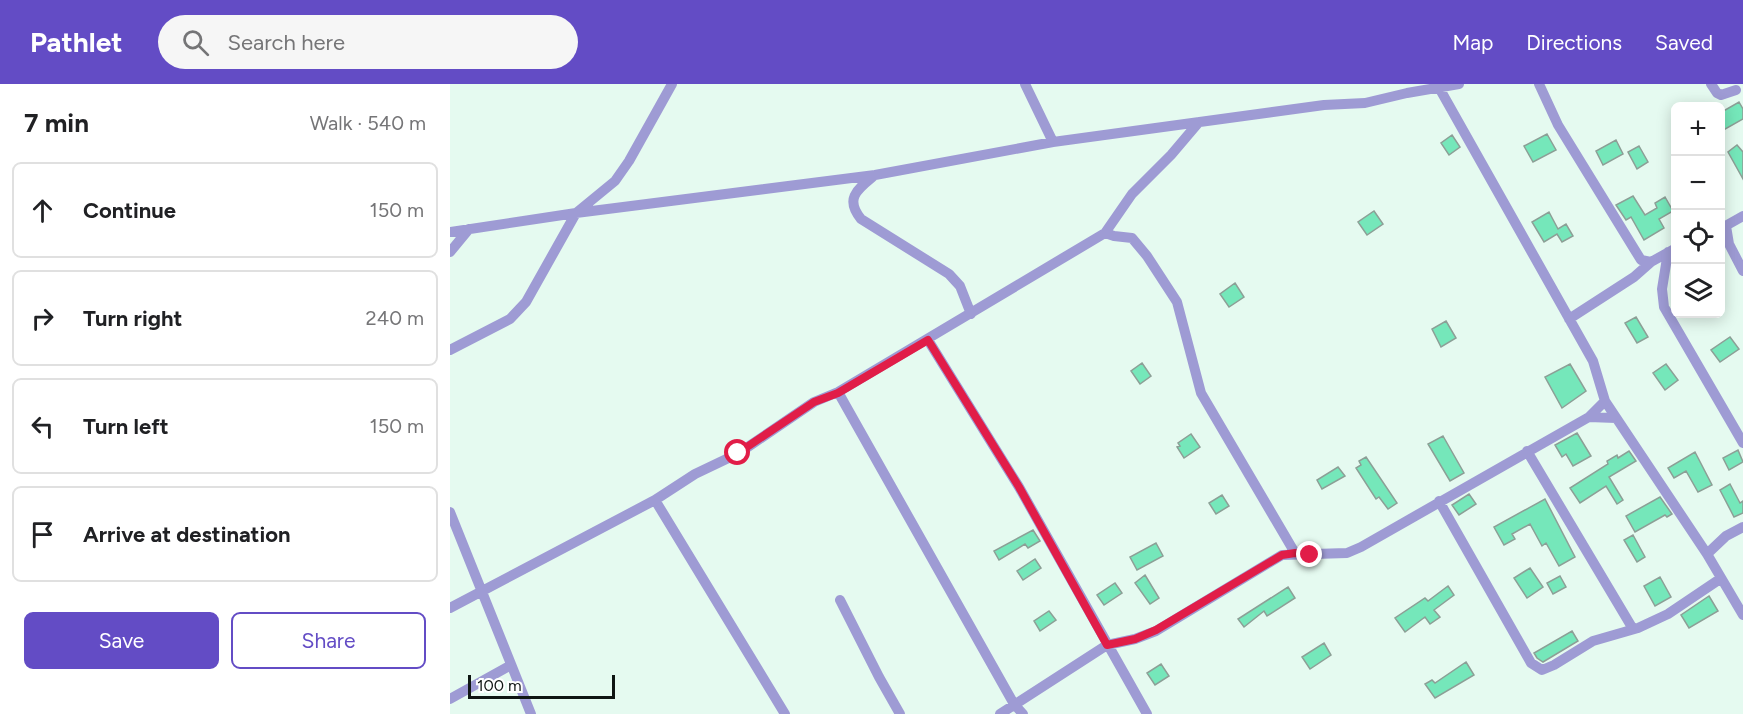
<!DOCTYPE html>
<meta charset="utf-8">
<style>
:root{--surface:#fff;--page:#f6f6f6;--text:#202124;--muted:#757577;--line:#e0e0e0;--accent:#634cc5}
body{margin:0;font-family:Figtree,sans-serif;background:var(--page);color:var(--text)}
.controls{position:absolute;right:18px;top:18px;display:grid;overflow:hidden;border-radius:9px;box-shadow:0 3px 15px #0003}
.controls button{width:54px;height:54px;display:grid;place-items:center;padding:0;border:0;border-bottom:2px solid var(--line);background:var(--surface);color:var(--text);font:30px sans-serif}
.scale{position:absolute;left:18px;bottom:15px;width:147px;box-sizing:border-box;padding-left:6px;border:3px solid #0e1512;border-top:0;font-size:16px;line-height:21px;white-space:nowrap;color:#0e1512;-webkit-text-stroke:4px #fff;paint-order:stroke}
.stop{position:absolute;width:18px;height:18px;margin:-14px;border:4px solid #e11d48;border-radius:50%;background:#fff}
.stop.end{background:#e11d48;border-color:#fff;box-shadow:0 2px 6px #0008}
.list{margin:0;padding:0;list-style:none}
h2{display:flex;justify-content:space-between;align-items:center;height:78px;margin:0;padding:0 24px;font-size:26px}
h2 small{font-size:20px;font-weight:400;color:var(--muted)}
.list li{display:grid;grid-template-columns:39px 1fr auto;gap:18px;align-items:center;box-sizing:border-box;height:96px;margin:0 12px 12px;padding:0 12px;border:2px solid var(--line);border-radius:9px}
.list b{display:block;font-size:22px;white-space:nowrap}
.list em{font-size:20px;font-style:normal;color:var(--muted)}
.actions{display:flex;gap:12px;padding:18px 24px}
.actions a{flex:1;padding:14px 0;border:2px solid var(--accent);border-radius:9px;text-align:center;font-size:21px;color:var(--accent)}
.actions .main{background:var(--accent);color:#fff}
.icon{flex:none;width:33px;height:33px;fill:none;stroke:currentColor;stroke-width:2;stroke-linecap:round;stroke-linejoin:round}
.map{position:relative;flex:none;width:1293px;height:630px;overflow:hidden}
header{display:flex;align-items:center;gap:36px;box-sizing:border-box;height:84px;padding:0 30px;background:var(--accent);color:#fff}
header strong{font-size:28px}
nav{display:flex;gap:33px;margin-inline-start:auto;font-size:21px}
.search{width:420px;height:54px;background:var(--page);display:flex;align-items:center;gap:15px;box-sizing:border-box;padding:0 21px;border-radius:33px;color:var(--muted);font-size:22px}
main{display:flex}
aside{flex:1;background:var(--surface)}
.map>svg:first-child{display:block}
.building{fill:#75e7ba;stroke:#8c9f96;stroke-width:1.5}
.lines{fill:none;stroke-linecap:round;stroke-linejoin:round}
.minor{stroke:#9e9bd4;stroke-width:10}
.route{stroke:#e11d48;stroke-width:8}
</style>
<header>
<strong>Pathlet</strong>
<div class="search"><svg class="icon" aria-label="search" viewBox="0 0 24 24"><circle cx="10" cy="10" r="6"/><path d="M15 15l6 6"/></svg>Search here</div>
<nav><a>Map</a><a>Directions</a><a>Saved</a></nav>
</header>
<main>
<aside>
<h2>7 min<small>Walk · 540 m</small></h2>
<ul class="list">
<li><svg class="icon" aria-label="ahead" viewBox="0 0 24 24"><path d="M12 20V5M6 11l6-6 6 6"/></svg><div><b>Continue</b></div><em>150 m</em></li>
<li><svg class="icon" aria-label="right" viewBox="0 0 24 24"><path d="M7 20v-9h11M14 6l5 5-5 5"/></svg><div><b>Turn right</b></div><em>240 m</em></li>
<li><svg class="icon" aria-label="left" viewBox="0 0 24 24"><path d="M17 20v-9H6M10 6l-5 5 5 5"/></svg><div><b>Turn left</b></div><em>150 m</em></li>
<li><svg class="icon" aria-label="arrive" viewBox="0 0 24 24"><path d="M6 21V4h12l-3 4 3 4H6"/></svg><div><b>Arrive at destination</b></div></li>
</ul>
<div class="actions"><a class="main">Save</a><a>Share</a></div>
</aside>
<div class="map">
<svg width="1293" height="630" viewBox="0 0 1293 630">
<rect width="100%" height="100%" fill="#e5faf0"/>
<path class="building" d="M 1289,18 L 1293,25 L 1293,35 L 1270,48 L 1270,29 Z
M 1097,50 L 1106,66 L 1083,78 L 1074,62 Z
M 1002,51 L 1010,63 L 999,71 L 991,59 Z
M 1166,56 L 1173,70 L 1153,81 L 1146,67 Z
M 1287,61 L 1293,68 L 1293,95 L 1278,68 Z
M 1189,62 L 1198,78 L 1187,85 L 1178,68 Z
M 1183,112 L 1195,131 L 1207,124 L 1205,119 L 1215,113 L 1223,127 L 1209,135 L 1214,144 L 1194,156 L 1181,133 L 1176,136 L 1166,121 Z
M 924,127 L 933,140 L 917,151 L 908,138 Z
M 1099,128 L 1108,145 L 1116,140 L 1123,152 L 1112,158 L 1107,150 L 1094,158 L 1082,138 Z
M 785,199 L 794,213 L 779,223 L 770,210 Z
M 1186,233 L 1198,253 L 1187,259 L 1175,239 Z
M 996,237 L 1006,254 L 991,263 L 982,245 Z
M 1280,253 L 1289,265 L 1270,278 L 1261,266 Z
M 692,279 L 701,292 L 690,300 L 681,287 Z
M 1120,280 L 1136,307 L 1112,324 L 1095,293 Z
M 1216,280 L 1228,296 L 1215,306 L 1203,289 Z
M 1127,349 L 1141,372 L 1123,382 L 1116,370 L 1112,373 L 1105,361 Z
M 741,350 L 750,363 L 734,374 L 727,363 L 730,362 L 728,359 Z
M 993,352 L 1014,389 L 1000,397 L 978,360 Z
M 1288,366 L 1293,378 L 1279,386 L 1273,374 Z
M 1179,367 L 1186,377 L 1159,393 L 1173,416 L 1167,420 L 1156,402 L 1130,419 L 1120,404 L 1158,380 L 1157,377 L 1167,371 L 1168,374 Z
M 1245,368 L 1262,401 L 1248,408 L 1236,387 L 1224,394 L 1218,384 Z
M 916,373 L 947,419 L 938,425 L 929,413 L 926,415 L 906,384 L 911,381 L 909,377 Z
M 888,383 L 895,392 L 872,405 L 867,396 Z
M 1280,400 L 1290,419 L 1293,417 L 1293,429 L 1284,433 L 1270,406 Z
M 1019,410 L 1026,420 L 1009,431 L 1002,421 Z
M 772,411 L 779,422 L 766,430 L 759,419 Z
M 1210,413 L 1222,430 L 1217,433 L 1215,431 L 1185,448 L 1176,432 Z
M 1095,415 L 1125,473 L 1109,482 L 1096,459 L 1092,462 L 1080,440 L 1062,450 L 1065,455 L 1054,461 L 1044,443 Z
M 583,446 L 590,457 L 578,464 L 575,460 L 549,476 L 544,467 Z
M 1183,451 L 1195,473 L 1187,478 L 1174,456 Z
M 706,459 L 713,472 L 687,486 L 680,473 Z
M 585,475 L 591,484 L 573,496 L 567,487 Z
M 1080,484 L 1093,503 L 1077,514 L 1064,494 Z
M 695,491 L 709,514 L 700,520 L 685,499 Z
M 1110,492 L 1116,503 L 1103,510 L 1097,499 Z
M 1210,493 L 1221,513 L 1205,522 L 1194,502 Z
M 665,499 L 672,509 L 654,521 L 647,511 Z
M 998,502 L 1004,511 L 984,526 L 990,533 L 980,540 L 975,533 L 955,548 L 945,534 L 975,514 L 978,517 Z
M 838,503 L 845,514 L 817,532 L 814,527 L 794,543 L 788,535 Z
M 1259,512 L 1268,527 L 1239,544 L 1231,531 Z
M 599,527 L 606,536 L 590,547 L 584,537 Z
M 1122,547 L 1128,557 L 1093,578 L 1087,574 L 1084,569 Z
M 874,559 L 881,571 L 860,585 L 852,573 Z
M 1016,578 L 1024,591 L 985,614 L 975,600 L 982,596 L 985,599 Z
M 711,580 L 719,592 L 705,601 L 697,589 Z"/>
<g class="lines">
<path class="minor" d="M 575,0 L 603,58
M 987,0 L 1143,277 L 1155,317 L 1257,470 L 1293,531
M 1089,0 L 1108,41 L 1191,176 L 1201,178
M 1261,0 L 1267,9 L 1271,11 L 1286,6
M 425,91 C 408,105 394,114 411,135 L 499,190 L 510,202 L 521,230
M 1276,142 L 1279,160 L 1293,187
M 1270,145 L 1293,132
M 0,148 L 126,129 L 425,91 L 603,58 L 874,21 L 915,19 L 957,9 L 1009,0
M 655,149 L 664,152 L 682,154 L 697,172 L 727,218 L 751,309 L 845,469
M 0,168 L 19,145
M 1218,168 L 1212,205 L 1214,223 L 1293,359
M 1119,235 L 1184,193 L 1201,178 L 1226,164
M 478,256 L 569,403 L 697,630
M 0,266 L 60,235 L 76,218 L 126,129 L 165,97 L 179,77 L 222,0
M 388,308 L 564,620 L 573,630
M 1139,333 L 1166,334
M 1077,367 L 1183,545
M 205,416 L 335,630
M 989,417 L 1081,579 L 1092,586 L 1104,581 L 1143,557 L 1188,544 L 1218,530 L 1270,495
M 0,428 L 81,630
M 1257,470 L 1276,452 L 1293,443
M 390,516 L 429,593 L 450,630
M 0,524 L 205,416 L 245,390 L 289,369 L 364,318 L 388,308 L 655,149 L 682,110 L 721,71 L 749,38
M 0,615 L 61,581
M 550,630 L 657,561 L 685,555 L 706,547 L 832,471 L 897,469 L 911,463 L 1139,333 L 1155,317"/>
</g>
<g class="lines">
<path class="route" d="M 288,369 L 364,318 L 388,309 L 478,256 L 569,403 L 657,561 L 685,555 L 706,546 L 832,471 L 845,469 L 860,471"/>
</g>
</svg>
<div class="controls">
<button>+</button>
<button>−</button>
<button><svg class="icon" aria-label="locate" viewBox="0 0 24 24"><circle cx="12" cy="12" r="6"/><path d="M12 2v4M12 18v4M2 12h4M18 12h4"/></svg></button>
<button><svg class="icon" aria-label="layers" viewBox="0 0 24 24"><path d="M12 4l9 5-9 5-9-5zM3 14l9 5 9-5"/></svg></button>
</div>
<div class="scale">100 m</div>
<div class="stop" style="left:288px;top:369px"></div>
<div class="stop end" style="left:860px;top:471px"></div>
</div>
</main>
